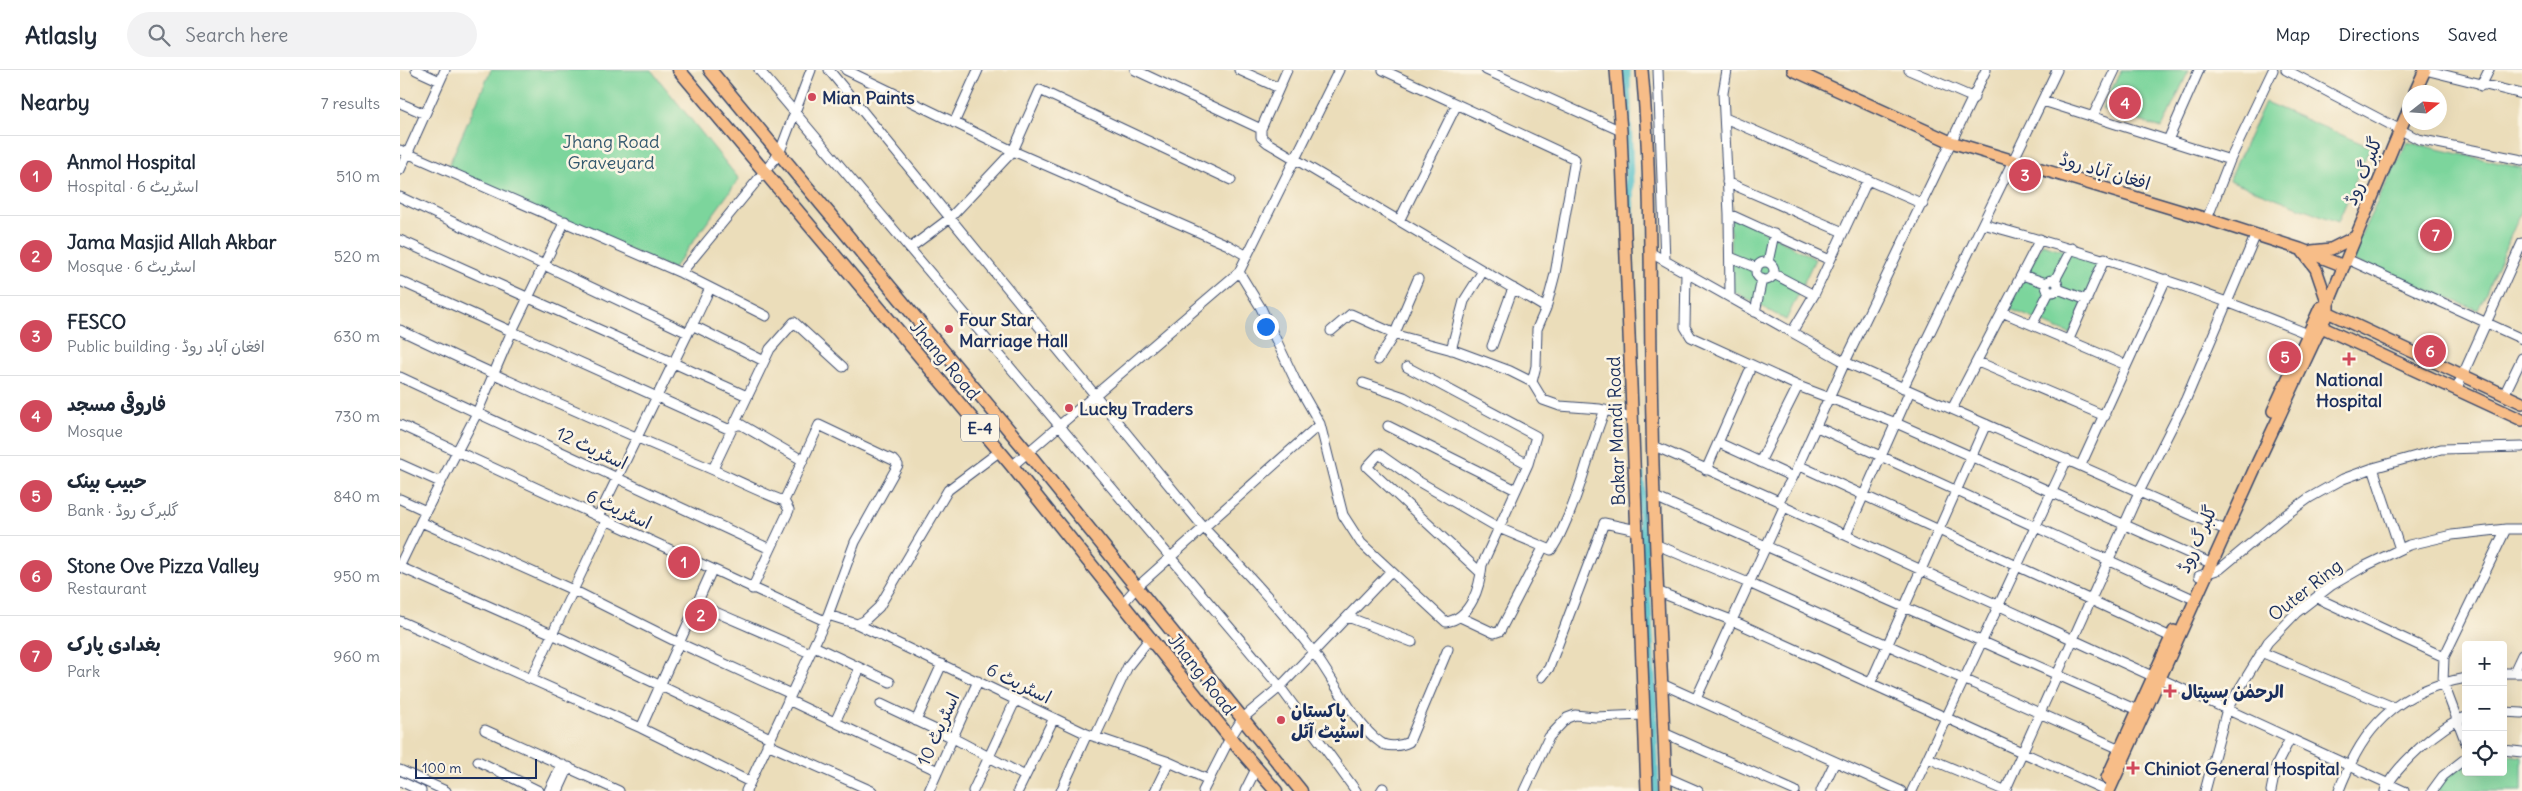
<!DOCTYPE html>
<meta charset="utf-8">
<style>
:root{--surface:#fff;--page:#f2f2f3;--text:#1f2937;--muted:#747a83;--line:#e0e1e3;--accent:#d1495b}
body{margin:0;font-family:Delius,"Playpen Sans Arabic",sans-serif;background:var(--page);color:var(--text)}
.controls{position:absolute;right:15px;bottom:15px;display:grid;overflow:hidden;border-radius:5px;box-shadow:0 5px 20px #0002}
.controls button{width:45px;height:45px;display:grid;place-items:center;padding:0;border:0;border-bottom:1px solid var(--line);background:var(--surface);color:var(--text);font:25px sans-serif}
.compass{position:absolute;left:2002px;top:15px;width:45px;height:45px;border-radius:50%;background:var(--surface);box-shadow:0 5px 20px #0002;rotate:73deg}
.scale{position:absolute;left:15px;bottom:12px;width:122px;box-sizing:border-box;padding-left:5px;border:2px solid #1b2f5e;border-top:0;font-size:14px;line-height:18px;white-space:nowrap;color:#1b2f5e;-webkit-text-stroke:4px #fcf5e5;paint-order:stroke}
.you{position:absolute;left:865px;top:256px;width:18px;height:18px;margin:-12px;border:4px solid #fff;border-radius:50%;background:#1a73e8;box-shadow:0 0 0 8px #1a73e833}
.badge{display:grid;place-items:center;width:32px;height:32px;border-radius:50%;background:var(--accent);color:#fff;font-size:16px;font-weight:700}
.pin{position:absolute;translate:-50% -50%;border:2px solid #fff;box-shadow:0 1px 5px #0006}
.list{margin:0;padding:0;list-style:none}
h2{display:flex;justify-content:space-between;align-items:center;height:65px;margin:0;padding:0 20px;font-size:21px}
h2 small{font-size:16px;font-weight:400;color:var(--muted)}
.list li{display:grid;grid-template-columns:32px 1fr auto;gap:15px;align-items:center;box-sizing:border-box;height:80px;padding:0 20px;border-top:1px solid var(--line)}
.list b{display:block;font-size:19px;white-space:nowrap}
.list p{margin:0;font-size:16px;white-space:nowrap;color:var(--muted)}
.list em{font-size:16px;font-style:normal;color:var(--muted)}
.icon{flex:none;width:28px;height:28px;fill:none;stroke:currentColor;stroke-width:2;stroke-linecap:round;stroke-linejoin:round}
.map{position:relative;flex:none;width:2122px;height:721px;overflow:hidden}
header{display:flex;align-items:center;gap:30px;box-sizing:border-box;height:70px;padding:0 25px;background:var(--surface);border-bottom:1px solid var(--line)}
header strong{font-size:24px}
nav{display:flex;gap:28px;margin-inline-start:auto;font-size:18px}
.search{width:350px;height:45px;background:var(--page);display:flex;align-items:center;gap:12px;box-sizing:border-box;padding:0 18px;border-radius:28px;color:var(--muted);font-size:19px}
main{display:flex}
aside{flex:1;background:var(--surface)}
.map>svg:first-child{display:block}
.green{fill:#7bd59c;stroke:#4b827d}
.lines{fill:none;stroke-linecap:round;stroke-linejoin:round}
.canal{stroke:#51bfc8;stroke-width:9}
.minor-casing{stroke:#3a496c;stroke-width:11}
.major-casing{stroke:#3a496c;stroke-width:14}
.highway-casing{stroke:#3a496c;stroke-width:15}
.minor{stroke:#fff;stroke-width:9}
.major{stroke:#f7bd88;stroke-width:11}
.highway{stroke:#f7bd88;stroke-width:12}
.poi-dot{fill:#d1495b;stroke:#fcf5e5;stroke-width:2}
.labels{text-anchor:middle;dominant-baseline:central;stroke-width:5;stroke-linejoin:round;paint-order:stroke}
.shield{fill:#fcf5e5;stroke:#5e6a86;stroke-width:1}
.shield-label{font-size:16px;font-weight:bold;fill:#1b2f5e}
.poi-label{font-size:18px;font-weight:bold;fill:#1b2f5e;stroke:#fcf5e5;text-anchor:start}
.park-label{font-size:18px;fill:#33586e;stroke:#fcf5e5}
.street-label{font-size:18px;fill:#1b2f5e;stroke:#fcf5e5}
</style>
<header>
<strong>Atlasly</strong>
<div class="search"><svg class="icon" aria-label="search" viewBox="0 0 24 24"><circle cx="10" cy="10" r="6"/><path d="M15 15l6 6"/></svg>Search here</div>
<nav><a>Map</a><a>Directions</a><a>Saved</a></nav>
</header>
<main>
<aside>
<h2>Nearby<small>7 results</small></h2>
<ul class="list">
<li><span class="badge">1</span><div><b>Anmol Hospital</b><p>Hospital · اسٹریٹ 6</p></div><em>510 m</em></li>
<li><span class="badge">2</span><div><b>Jama Masjid Allah Akbar</b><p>Mosque · اسٹریٹ 6</p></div><em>520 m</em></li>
<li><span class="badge">3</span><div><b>FESCO</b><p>Public building · افغان آباد روڈ</p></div><em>630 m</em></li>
<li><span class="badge">4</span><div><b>فاروقی مسجد</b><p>Mosque</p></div><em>730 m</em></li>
<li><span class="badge">5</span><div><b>حبیب بینک</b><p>Bank · گلبرگ روڈ</p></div><em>840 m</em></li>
<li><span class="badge">6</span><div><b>Stone Ove Pizza Valley</b><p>Restaurant</p></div><em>950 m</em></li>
<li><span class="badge">7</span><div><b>بغدادی پارک</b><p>Park</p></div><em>960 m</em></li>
</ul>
</aside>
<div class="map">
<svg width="2122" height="721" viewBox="0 0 2122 721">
<rect width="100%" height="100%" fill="#fcf5e5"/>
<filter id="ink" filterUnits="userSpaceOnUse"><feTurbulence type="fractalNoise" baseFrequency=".02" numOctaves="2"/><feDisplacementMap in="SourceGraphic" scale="10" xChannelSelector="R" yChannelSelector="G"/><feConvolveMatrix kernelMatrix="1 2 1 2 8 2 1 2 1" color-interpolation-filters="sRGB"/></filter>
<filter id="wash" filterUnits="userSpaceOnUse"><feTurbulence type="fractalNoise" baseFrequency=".0096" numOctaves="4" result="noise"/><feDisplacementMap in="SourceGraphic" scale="20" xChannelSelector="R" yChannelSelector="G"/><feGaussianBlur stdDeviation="1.12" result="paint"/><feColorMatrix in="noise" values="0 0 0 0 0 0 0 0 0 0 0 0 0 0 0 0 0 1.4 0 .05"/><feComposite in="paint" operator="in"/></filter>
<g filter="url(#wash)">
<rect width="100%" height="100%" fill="#ebddba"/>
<path class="green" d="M 91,0 L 251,0 L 339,109 L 273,199 L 47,99 Z
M 1721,0 L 1789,0 L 1762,58 L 1702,39 Z
M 1865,32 L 1970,77 L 1938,152 L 1829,110 Z
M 2007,72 L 2122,98 L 2122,140 L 2078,240 L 1949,189 Z
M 1330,142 L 1415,189 L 1386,250 L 1331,220 Z
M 1642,174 L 1701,192 L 1670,264 L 1608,238 Z
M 2103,684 L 2122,687 L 2122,721 L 2036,721 L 2044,709 L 2066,693 L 2066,702 L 2103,702 Z"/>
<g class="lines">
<path class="canal" d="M 1226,0 L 1230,149
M 1240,404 L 1252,621 L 1255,721"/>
</g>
</g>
<g filter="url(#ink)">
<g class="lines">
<defs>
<path id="minor" d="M 16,0 L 40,11
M 359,0 L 880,617 L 956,721
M 429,0 L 804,458 C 841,497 879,537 912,580 C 931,605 956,656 980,672 C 987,678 1001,676 1009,672 L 1048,579
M 446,0 L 613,81 L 828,175 L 847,186
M 735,0 L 861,59 L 861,67 L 868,73 L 1146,238
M 839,0 L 879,18
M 983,0 L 1175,89 L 1155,204 L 1146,238 L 1137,259 L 1136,296 L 1132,312
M 1086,0 L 1221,61
M 1258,0 L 1265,191
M 1327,0 L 1323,23 L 1329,144 L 1330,225
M 1509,0 L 1574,28
M 1886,0 L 2018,69 L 2122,90
M 2025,0 L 2122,24
M 2081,16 L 2089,0
M 1643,31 L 1830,90
M 0,33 L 25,44
M 1693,46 L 1715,0
M 1325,48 L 1523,134
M 554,53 L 578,0
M 861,59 L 887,0
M 1768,70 L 1799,0
M 0,80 L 281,203 L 379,84 L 411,0
M 0,100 L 45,0
M 1327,112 L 1443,162
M 0,127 L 288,263 L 198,447
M 1329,144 L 1430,190
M 1807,149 L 1830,90 L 1873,0
M 999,151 L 1057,34
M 1583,154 C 1694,184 1802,220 1908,264
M 0,170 L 347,326
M 510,178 L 550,148 L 613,81 L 640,20 L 831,110
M 1251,183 L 1445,292 L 1821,458
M 1330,187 L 1357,198
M 1947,189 L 2122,269
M 1368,192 L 1374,164
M1356 201a9 9 0 1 1 18 0a9 9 0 1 1-18 0Z
M 839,202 L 861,238 L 895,310 L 920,354 L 943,445 L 961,473 L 1046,552 C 1071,548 1080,517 1082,495 L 1128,394 L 1136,366 L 1007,297
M 1286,202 L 1285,257 L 1291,267 L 1398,316 L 1496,353 L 1806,491
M 281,203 L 366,246
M 1374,204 L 1414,225
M 1622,205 L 1646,213
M1646 216a6 6 0 1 1 12 0a6 6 0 1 1-12 0Z
M 1655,210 L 1672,178
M 0,211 L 328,359 L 340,354 L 402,390
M 1658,219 L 1687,230
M 1355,242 L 1362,209
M 1602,242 L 1726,295
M 1633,253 L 1649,222
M 292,255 L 364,291
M 0,260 C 98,307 197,351 297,393 C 327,405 354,420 384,431
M 290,260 L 310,218
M 931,261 L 951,244 L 1000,266 L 1056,281 L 1110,301 L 1132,312 L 1143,330 L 1160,336 L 1200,339 L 1232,347
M 1392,262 L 1414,225 L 1468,109
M 1669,269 L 1705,188
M 1092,276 L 1113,218
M 1051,280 L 1064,231 L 1083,201
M 978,290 L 995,263 L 1018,209
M 1578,292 L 1705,346
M 0,307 L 370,479
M 963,313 L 1004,327 L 1128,394
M 1503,318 L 1657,0
M 2056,320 L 2122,173
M 2104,325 L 2122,288
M 1552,339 L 1640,169
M 0,355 L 425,551
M 988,356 L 1116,420
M 1417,357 L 1789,527
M 1319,373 L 1393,407
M 1252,375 L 1379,431 L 1384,437 L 1752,606
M 1360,392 L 1398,316
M 0,394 L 40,412
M 1398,395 L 1771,567
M 1681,395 L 1766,209
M 612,396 L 839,202 L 939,0
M 1973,398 L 2000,479
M 313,399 L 370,279 L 394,252 L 443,297
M 1306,400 L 1349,302
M 1255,427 L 1737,640
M 0,429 L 26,441 L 0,495
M 1379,431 L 1393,407 L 1445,292 L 1586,0
M 26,441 L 77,343 L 112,261 L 165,151
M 21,452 L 173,520 L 279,573 L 391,624
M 1446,465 L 1510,321
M 1257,475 L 1351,514 L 1720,679
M 0,497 L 152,564 L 370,668
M 1081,503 L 967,397 L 979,384 L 1016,410 L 1099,458 L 1151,480 C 1158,471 1162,460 1167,449 C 1183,414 1190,376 1205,340
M 1799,506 L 1820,499 L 1880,449 L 1909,428 L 1943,409 L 1973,398 L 2041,379 L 2122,377
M 1259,522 L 1331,550 L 1703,719
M 1917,528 L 2044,587
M 723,533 L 736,518 L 920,354
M 297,534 L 410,583
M 428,545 L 457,554 L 687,664 L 769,692 L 809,710
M 948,547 L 1012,572
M 1060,547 L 1094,563 L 1100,561 L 1143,478
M 0,551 L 241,658 L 350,712
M 457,554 L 464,551 L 479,537 L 548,420 L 600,381
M 414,576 L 490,612
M 1861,582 L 1993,637
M 2114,602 L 2122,585
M 2103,603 L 2122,603
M 1142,607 L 1149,598 L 1204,453 L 1237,460
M 131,609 L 206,451
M 1761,609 L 2004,721
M 1262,614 L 1501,721
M 1470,614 L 1586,354
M 1296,629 L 1384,437
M 388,630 L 538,701
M 481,634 L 553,668 L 625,706
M 2103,642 L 2122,643
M 516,651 L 542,594
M 435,652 L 460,598
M 241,658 L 312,500
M 85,660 L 219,721
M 1264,663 L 1395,721
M 695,667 L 728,596 L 751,567
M 2066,673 L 2043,612 L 2044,587 L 2106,459
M 367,674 L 472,721
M 2103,680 L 2122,682
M 1528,688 L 1606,721
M 78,691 L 139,721
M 0,700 L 46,721
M 1266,707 L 1298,721
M 0,711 L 21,721
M 149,721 L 162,694
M 158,721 L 169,697
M 346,721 L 428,545 L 455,472 L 498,395 L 495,391 L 419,355 L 384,431 L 389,440 L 352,519
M 529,721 L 578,611
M 573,721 L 616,629
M 618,721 L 654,648
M 661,721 L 687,664
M 755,721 L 769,692
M 803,721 L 830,668 L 843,648 L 880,617 L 991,501
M 845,721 L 857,697
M 981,721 L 983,718
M 1124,721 L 1149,667 L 1167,648 L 1175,645 L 1195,647 L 1243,645
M 1421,721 L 1435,692
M 1512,721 L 1667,389
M 1605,721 L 1739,422 L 1786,329 L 1856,164
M 1805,721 L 1827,639 L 1868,572 L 1896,543 L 1932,515 L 1965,496 L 2009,475 L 2052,465 L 2106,459 L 2122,459
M 1871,721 L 1876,696 L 1890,669
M 1939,721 C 1942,711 1947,702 1951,693 C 1975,643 2012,618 2066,608
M 1985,721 C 1992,699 2043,653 2066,647
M 2032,721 L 2043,706 L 2066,688"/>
<path id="major" d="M 1216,0 L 1221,61 L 1247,721
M 1242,0 C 1253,117 1249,234 1252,351 C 1254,474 1262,598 1266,721
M 1393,0 L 1551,72 L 1807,149 L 1900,179 L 1944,196
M 2015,22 L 2025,0
M 1912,181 L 1931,179 L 1955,167
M 1903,182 L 1916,199 L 1928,234
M 1921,239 L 2122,333
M 1915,254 L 2122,350
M 1873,341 L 1920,238 L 1928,234
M 1707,708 L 1774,561
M 1709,721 L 1855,398 L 1928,242 L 1928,234 L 2010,36"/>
<path id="highway" d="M 279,0 L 612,396 L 830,668 L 876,721
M 310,0 L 628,383 L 901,721"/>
</defs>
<use href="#minor" class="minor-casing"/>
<use href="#major" class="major-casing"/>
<use href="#highway" class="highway-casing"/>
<use href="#minor" class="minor"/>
<use href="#major" class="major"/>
<use href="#highway" class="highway"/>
</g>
</g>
<g class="poi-dot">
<circle cx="412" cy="27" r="5"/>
<circle cx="549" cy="259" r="5"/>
<path d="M1946.5 281.5h5v5h5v5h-5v5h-5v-5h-5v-5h5z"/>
<circle cx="669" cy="338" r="5"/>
<path d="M1767.5 613.5h5v5h5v5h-5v5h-5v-5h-5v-5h5z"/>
<circle cx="881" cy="650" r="5"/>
<path d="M1730.5 690.5h5v5h5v5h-5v5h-5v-5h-5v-5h5z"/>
</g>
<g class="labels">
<rect class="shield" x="561" y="344.5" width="38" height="27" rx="4"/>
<g class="shield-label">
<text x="580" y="358">E-4</text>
</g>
<g class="poi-label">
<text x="422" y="27">Mian Paints</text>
<text x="559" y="249">Four Star<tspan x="559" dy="21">Marriage Hall</tspan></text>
<text x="1949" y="309" text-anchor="middle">National<tspan x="1949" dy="21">Hospital</tspan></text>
<text x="679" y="338">Lucky Traders</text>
<text x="1781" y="621">الرحمٰن ہسپتال</text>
<text x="891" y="640">پاکستان<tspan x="891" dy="21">اسٹیٹ آئل</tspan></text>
<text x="1744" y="698">Chiniot General Hospital</text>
</g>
<g class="park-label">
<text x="211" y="71">Jhang Road<tspan x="211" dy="21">Graveyard</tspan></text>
</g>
<g class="street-label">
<text transform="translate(1705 101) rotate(16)">افغان آباد روڈ</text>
<text transform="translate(1963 101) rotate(-68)">گلبرگ روڈ</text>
<text transform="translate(545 290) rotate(50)">Jhang Road</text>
<text transform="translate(1216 361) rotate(-92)">Bakar Mandi Road</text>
<text transform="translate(192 378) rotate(25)">اسٹریٹ 12</text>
<text transform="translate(219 439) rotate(25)">اسٹریٹ 6</text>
<text transform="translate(1797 469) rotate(-66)">گلبرگ روڈ</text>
<text transform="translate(1905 520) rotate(-38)">Outer Ring</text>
<text transform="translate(802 604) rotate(52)">Jhang Road</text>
<text transform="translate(619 613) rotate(26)">اسٹریٹ 6</text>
<text transform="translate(538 659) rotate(-66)">اسٹریٹ 10</text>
</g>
</g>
</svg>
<div class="controls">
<button>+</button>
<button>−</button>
<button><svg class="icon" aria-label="locate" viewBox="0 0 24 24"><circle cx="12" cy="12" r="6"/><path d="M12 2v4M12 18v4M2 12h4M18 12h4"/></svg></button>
</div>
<svg class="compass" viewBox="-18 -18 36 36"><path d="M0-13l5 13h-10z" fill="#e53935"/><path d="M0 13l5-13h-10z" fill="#747a83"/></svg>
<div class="scale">100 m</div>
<div class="you"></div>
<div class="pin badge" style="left:284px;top:492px">1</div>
<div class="pin badge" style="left:301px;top:545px">2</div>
<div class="pin badge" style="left:1625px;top:105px">3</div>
<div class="pin badge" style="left:1725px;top:33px">4</div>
<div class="pin badge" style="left:1885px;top:287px">5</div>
<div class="pin badge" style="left:2030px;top:281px">6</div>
<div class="pin badge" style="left:2036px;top:165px">7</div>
</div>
</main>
